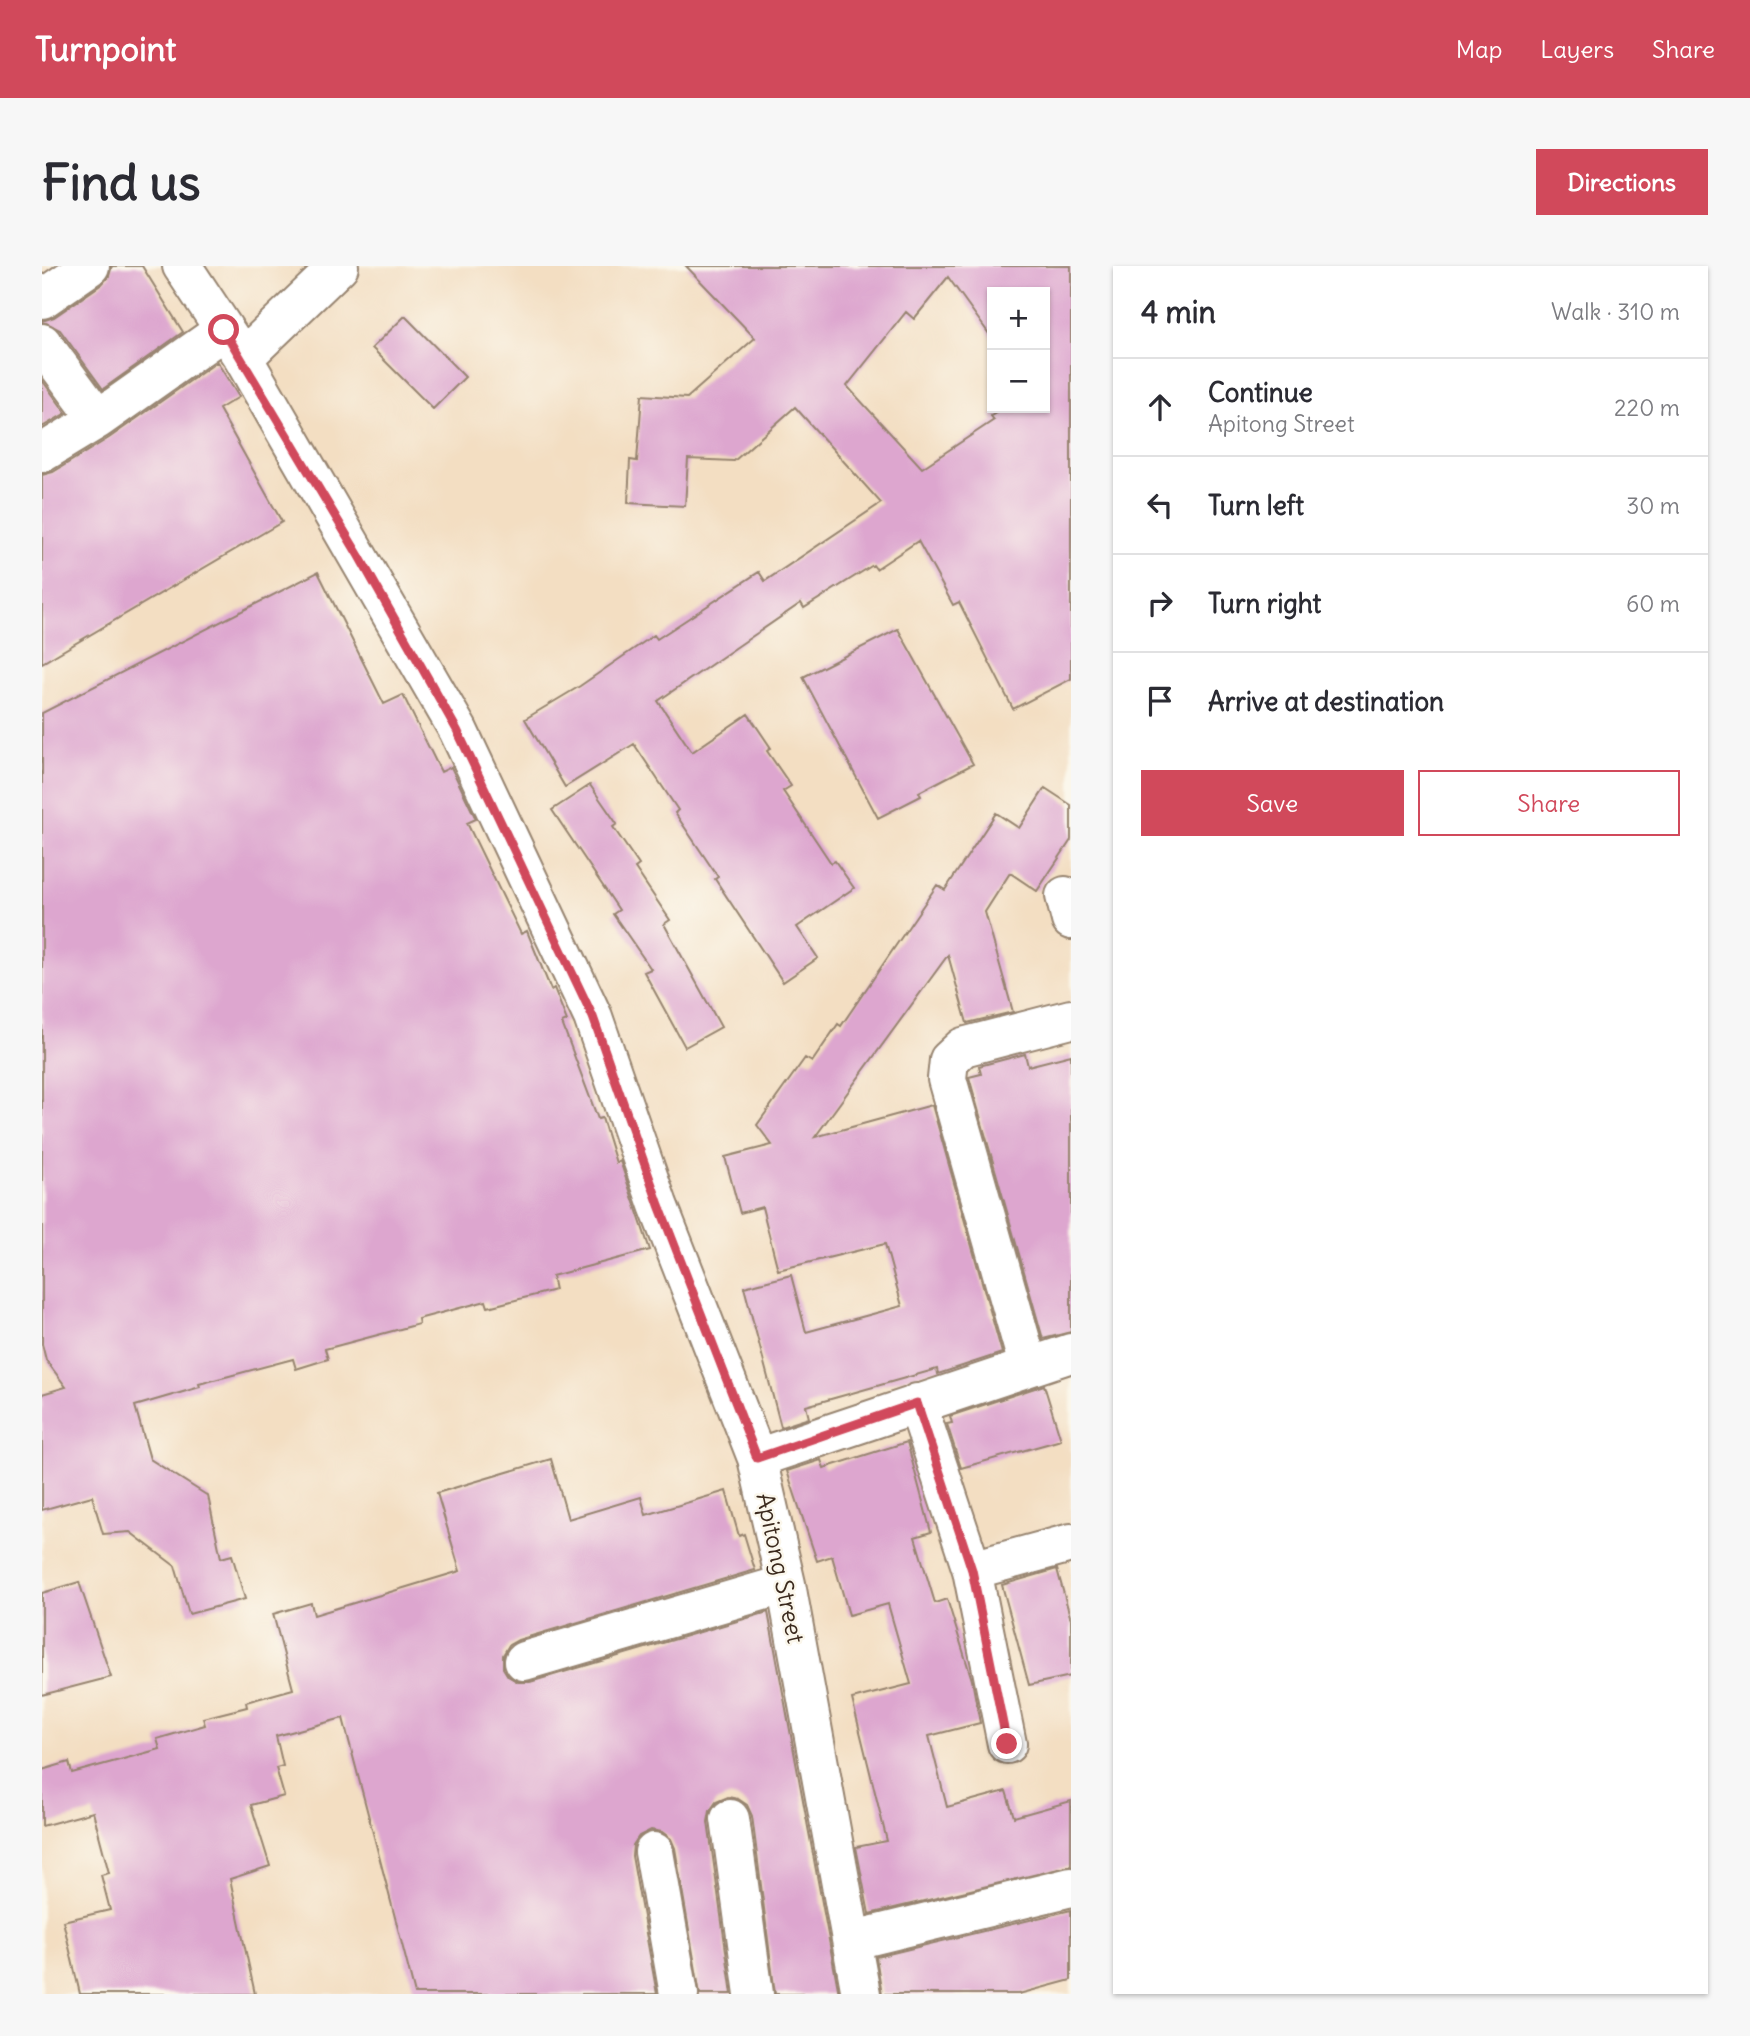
<!DOCTYPE html>
<meta charset="utf-8">
<style>
:root{--surface:#fff;--page:#f7f7f7;--text:#2b2b33;--muted:#7c7c81;--line:#e1e1e2;--accent:#d1495b}
body{margin:0;font-family:Delius,sans-serif;background:var(--page);color:var(--text)}
.controls{position:absolute;right:21px;top:21px;display:grid;overflow:hidden;border-radius:0px;box-shadow:0 2px 5px #0004}
.controls button{width:63px;height:63px;display:grid;place-items:center;padding:0;border:0;border-bottom:2px solid var(--line);background:var(--surface);color:var(--text);font:35px sans-serif}
.stop{position:absolute;width:21px;height:21px;margin:-16px;border:5px solid #d1495b;border-radius:50%;background:#fff}
.stop.end{background:#d1495b;border-color:#fff;box-shadow:0 2px 7px #0008}
.list{margin:0;padding:0;list-style:none}
h2{display:flex;justify-content:space-between;align-items:center;height:91px;margin:0;padding:0 28px;font-size:30px}
h2 small{font-size:23px;font-weight:400;color:var(--muted)}
.list li{display:grid;grid-template-columns:46px 1fr auto;gap:21px;align-items:center;box-sizing:border-box;height:98px;padding:0 28px;border-top:2px solid var(--line)}
.list b{display:block;font-size:26px;white-space:nowrap}
.list p{margin:0;font-size:23px;white-space:nowrap;color:var(--muted)}
.list em{font-size:23px;font-style:normal;color:var(--muted)}
.actions{display:flex;gap:14px;padding:21px 28px}
.actions a{flex:1;padding:16px 0;border:2px solid var(--accent);border-radius:0px;text-align:center;font-size:24px;color:var(--accent)}
.actions .main{background:var(--accent);color:#fff}
.icon{flex:none;width:38px;height:38px;fill:none;stroke:currentColor;stroke-width:2;stroke-linecap:round;stroke-linejoin:round}
.map{position:relative;flex:none;width:1029px;height:1728px;overflow:hidden;border-radius:0px}
header{display:flex;align-items:center;gap:42px;box-sizing:border-box;height:98px;padding:0 35px;background:var(--accent);color:#fff}
header strong{font-size:33px}
nav{display:flex;gap:38px;margin-inline-start:auto;font-size:24px}
.intro{display:flex;align-items:center;justify-content:space-between;box-sizing:border-box;height:168px;padding:0 42px}
h1{margin:0;font-size:49px}
.button{padding:18px 32px;border-radius:0px;background:var(--accent);color:#fff;font-size:24px;font-weight:700}
main{display:flex;gap:42px;padding:0 42px}
aside{flex:1;background:var(--surface);border-radius:0px;box-shadow:0 2px 5px #0004}
.map>svg:first-child{display:block}
.building{fill:#dda6cf;fill-rule:evenodd}
.lines{fill:none;stroke-linecap:round;stroke-linejoin:round}
.minor-casing{stroke:#978470;stroke-width:42}
.minor{stroke:#fff;stroke-width:38}
.route{stroke:#d1495b;stroke-width:9}
.labels{text-anchor:middle;dominant-baseline:central;stroke-width:5;stroke-linejoin:round;paint-order:stroke}
.street-label{font-size:24px;fill:#3b2a1e;stroke:#fbf7ec}
</style>
<header>
<strong>Turnpoint</strong>
<nav><a>Map</a><a>Layers</a><a>Share</a></nav>
</header>
<div class="intro"><h1>Find us</h1><a class="button">Directions</a></div>
<main>
<div class="map">
<svg width="1029" height="1728" viewBox="0 0 1029 1728">
<rect width="100%" height="100%" fill="#fbf7ec"/>
<filter id="ink" filterUnits="userSpaceOnUse"><feTurbulence type="fractalNoise" baseFrequency=".0143" numOctaves="2"/><feDisplacementMap in="SourceGraphic" scale="14" xChannelSelector="R" yChannelSelector="G"/><feConvolveMatrix kernelMatrix="1 2 1 2 8 2 1 2 1" color-interpolation-filters="sRGB"/></filter>
<filter id="wash" filterUnits="userSpaceOnUse"><feTurbulence type="fractalNoise" baseFrequency=".00686" numOctaves="4" result="noise"/><feDisplacementMap in="SourceGraphic" scale="28" xChannelSelector="R" yChannelSelector="G"/><feGaussianBlur stdDeviation="1.57" result="paint"/><feColorMatrix in="noise" values="0 0 0 0 0 0 0 0 0 0 0 0 0 0 0 0 0 1.4 0 .05"/><feComposite in="paint" operator="in"/></filter>
<g filter="url(#wash)">
<rect width="100%" height="100%" fill="#f3dec2"/>
<g id="blocks">
<path class="building" d="M 70,0 L 100,0 L 141,66 L 61,123 L 18,64 L 0,55 L 12,51 L 60,18 L 67,10 Z
M 644,0 L 1029,0 L 1029,413 L 971,443 L 917,336 L 911,339 L 876,275 L 834,303 L 831,299 L 762,342 L 759,337 L 616,435 L 650,486 L 706,448 L 729,482 L 725,485 L 749,520 L 741,525 L 789,597 L 793,595 L 812,622 L 755,661 L 776,692 L 741,716 L 673,613 L 676,611 L 633,547 L 636,544 L 592,478 L 523,521 L 483,453 L 538,420 L 612,369 L 615,373 L 717,306 L 723,315 L 839,237 L 753,141 L 692,195 L 646,193 L 643,240 L 586,237 L 588,194 L 595,195 L 600,129 L 645,132 L 713,72 ZM 906,11 L 950,72 L 950,26 L 1003,26 L 1003,142 L 962,142 L 949,150 L 952,154 L 880,202 L 805,120 L 864,46 L 872,53 Z
M 363,50 L 423,111 L 391,143 L 330,82 Z
M 175,96 L 197,131 L 177,143 L 240,256 L 0,397 L 0,209 L 11,206 L 67,172 Z
M 0,114 L 24,147 L 0,161 Z
M 276,306 L 342,438 L 361,429 L 399,506 L 409,501 L 434,553 L 425,557 L 479,668 L 485,665 L 509,724 L 512,722 L 525,755 L 520,757 L 556,853 L 560,852 L 574,897 L 578,895 L 608,984 L 510,1010 L 513,1024 L 446,1041 L 444,1035 L 376,1053 L 377,1058 L 283,1083 L 286,1093 L 254,1103 L 251,1093 L 157,1118 L 158,1121 L 93,1140 L 108,1193 L 166,1230 L 179,1292 L 190,1289 L 203,1333 L 147,1348 L 133,1300 L 88,1266 L 61,1268 L 50,1230 L 0,1244 L 0,1128 L 24,1121 L 4,1094 L 0,1078 L 0,447 Z
M 856,363 L 931,498 L 877,526 L 879,530 L 836,552 L 761,411 Z
M 548,519 L 575,558 L 571,561 L 597,599 L 593,602 L 628,654 L 622,658 L 679,761 L 643,781 L 602,706 L 609,703 L 571,648 L 577,644 L 510,544 Z
M 1003,522 L 1029,539 L 1029,574 L 995,625 L 968,607 L 943,646 L 971,746 L 925,757 L 906,689 L 773,871 L 890,839 L 960,1087 L 896,1108 L 895,1103 L 764,1140 L 767,1152 L 739,1161 L 702,1021 L 749,1009 L 764,1066 L 860,1040 L 843,978 L 736,1004 L 720,941 L 698,947 L 683,891 L 730,879 L 715,859 L 763,792 L 770,796 L 796,758 L 799,760 L 895,619 L 903,624 L 954,547 L 977,562 Z
M 983,788 L 986,800 L 1029,789 L 1029,1066 L 1001,1073 L 927,811 L 939,808 L 937,800 Z
M 1002,1119 L 1019,1174 L 919,1202 L 905,1158 L 910,1157 L 908,1150 Z
M 865,1176 L 889,1266 L 873,1271 L 893,1337 L 905,1333 L 930,1414 L 938,1457 L 887,1470 L 905,1541 L 964,1525 L 972,1551 L 1029,1535 L 1029,1600 L 827,1648 L 814,1581 L 845,1575 L 810,1433 L 869,1418 L 846,1338 L 807,1349 L 790,1290 L 775,1295 L 745,1205 L 779,1194 L 782,1202 Z
M 509,1193 L 526,1253 L 599,1231 L 604,1249 L 684,1225 L 697,1270 L 702,1268 L 713,1304 L 476,1374 L 467,1379 L 461,1389 L 461,1402 L 466,1410 L 476,1416 L 488,1416 L 726,1346 L 797,1728 L 733,1728 L 710,1550 L 705,1539 L 696,1533 L 686,1531 L 674,1536 L 668,1545 L 666,1556 L 690,1728 L 658,1728 L 633,1582 L 629,1573 L 620,1566 L 609,1564 L 597,1570 L 591,1579 L 590,1590 L 615,1728 L 373,1728 L 301,1452 L 234,1470 L 241,1500 L 234,1502 L 242,1530 L 209,1539 L 228,1600 L 188,1613 L 213,1728 L 38,1728 L 21,1655 L 68,1644 L 59,1609 L 67,1607 L 51,1546 L 0,1560 L 0,1504 L 27,1496 L 30,1507 L 118,1483 L 115,1473 L 163,1459 L 161,1452 L 205,1441 L 204,1436 L 251,1423 L 231,1348 L 269,1337 L 272,1349 L 418,1305 L 395,1227 Z
M 1015,1303 L 1029,1354 L 1029,1410 L 987,1419 L 960,1319 Z
M 37,1316 L 69,1411 L 0,1429 L 0,1327 Z
M 1029,1644 L 1029,1714 L 977,1728 L 840,1728 L 834,1691 Z"/>
</g>
</g>
<g filter="url(#ink)">
<use href="#blocks" fill-opacity="0" stroke="#978470" stroke-width="2"/>
<g class="lines">
<defs>
<path id="minor" d="M 140,0 L 201,92 L 416,464 L 551,751 L 616,939 L 715,1192 L 744,1318 L 819,1728
M 0,33 L 48,0
M 0,77 L 56,153
M 201,92 L 297,0
M 0,187 L 56,153 L 182,64
M 1023,630 L 1029,654
M 986,1099 L 905,813 L 907,794 L 921,781 L 1029,753
M 875,1137 L 930,1304 L 965,1478
M 715,1192 L 1029,1087
M 930,1304 L 1029,1277
M 482,1395 L 744,1318
M 688,1553 L 712,1728
M 612,1586 L 637,1728
M 812,1674 L 1029,1621"/>
</defs>
<use href="#minor" class="minor-casing"/>
<use href="#minor" class="minor"/>
</g>
</g>
<g class="lines" filter="url(#ink)">
<path class="route" d="M 182,64 L 317,290 L 415,464 L 551,751 L 617,939 L 715,1192 L 875,1137 L 930,1304 L 965,1478"/>
</g>
<g class="labels">
<g class="street-label">
<text transform="translate(739 1302) rotate(78)">Apitong Street</text>
</g>
</g>
</svg>
<div class="controls">
<button>+</button>
<button>−</button>
</div>
<div class="stop" style="left:182px;top:64px"></div>
<div class="stop end" style="left:965px;top:1478px"></div>
</div>
<aside>
<h2>4 min<small>Walk · 310 m</small></h2>
<ul class="list">
<li><svg class="icon" aria-label="ahead" viewBox="0 0 24 24"><path d="M12 20V5M6 11l6-6 6 6"/></svg><div><b>Continue</b><p>Apitong Street</p></div><em>220 m</em></li>
<li><svg class="icon" aria-label="left" viewBox="0 0 24 24"><path d="M17 20v-9H6M10 6l-5 5 5 5"/></svg><div><b>Turn left</b></div><em>30 m</em></li>
<li><svg class="icon" aria-label="right" viewBox="0 0 24 24"><path d="M7 20v-9h11M14 6l5 5-5 5"/></svg><div><b>Turn right</b></div><em>60 m</em></li>
<li><svg class="icon" aria-label="arrive" viewBox="0 0 24 24"><path d="M6 21V4h12l-3 4 3 4H6"/></svg><div><b>Arrive at destination</b></div></li>
</ul>
<div class="actions"><a class="main">Save</a><a>Share</a></div>
</aside>
</main>
